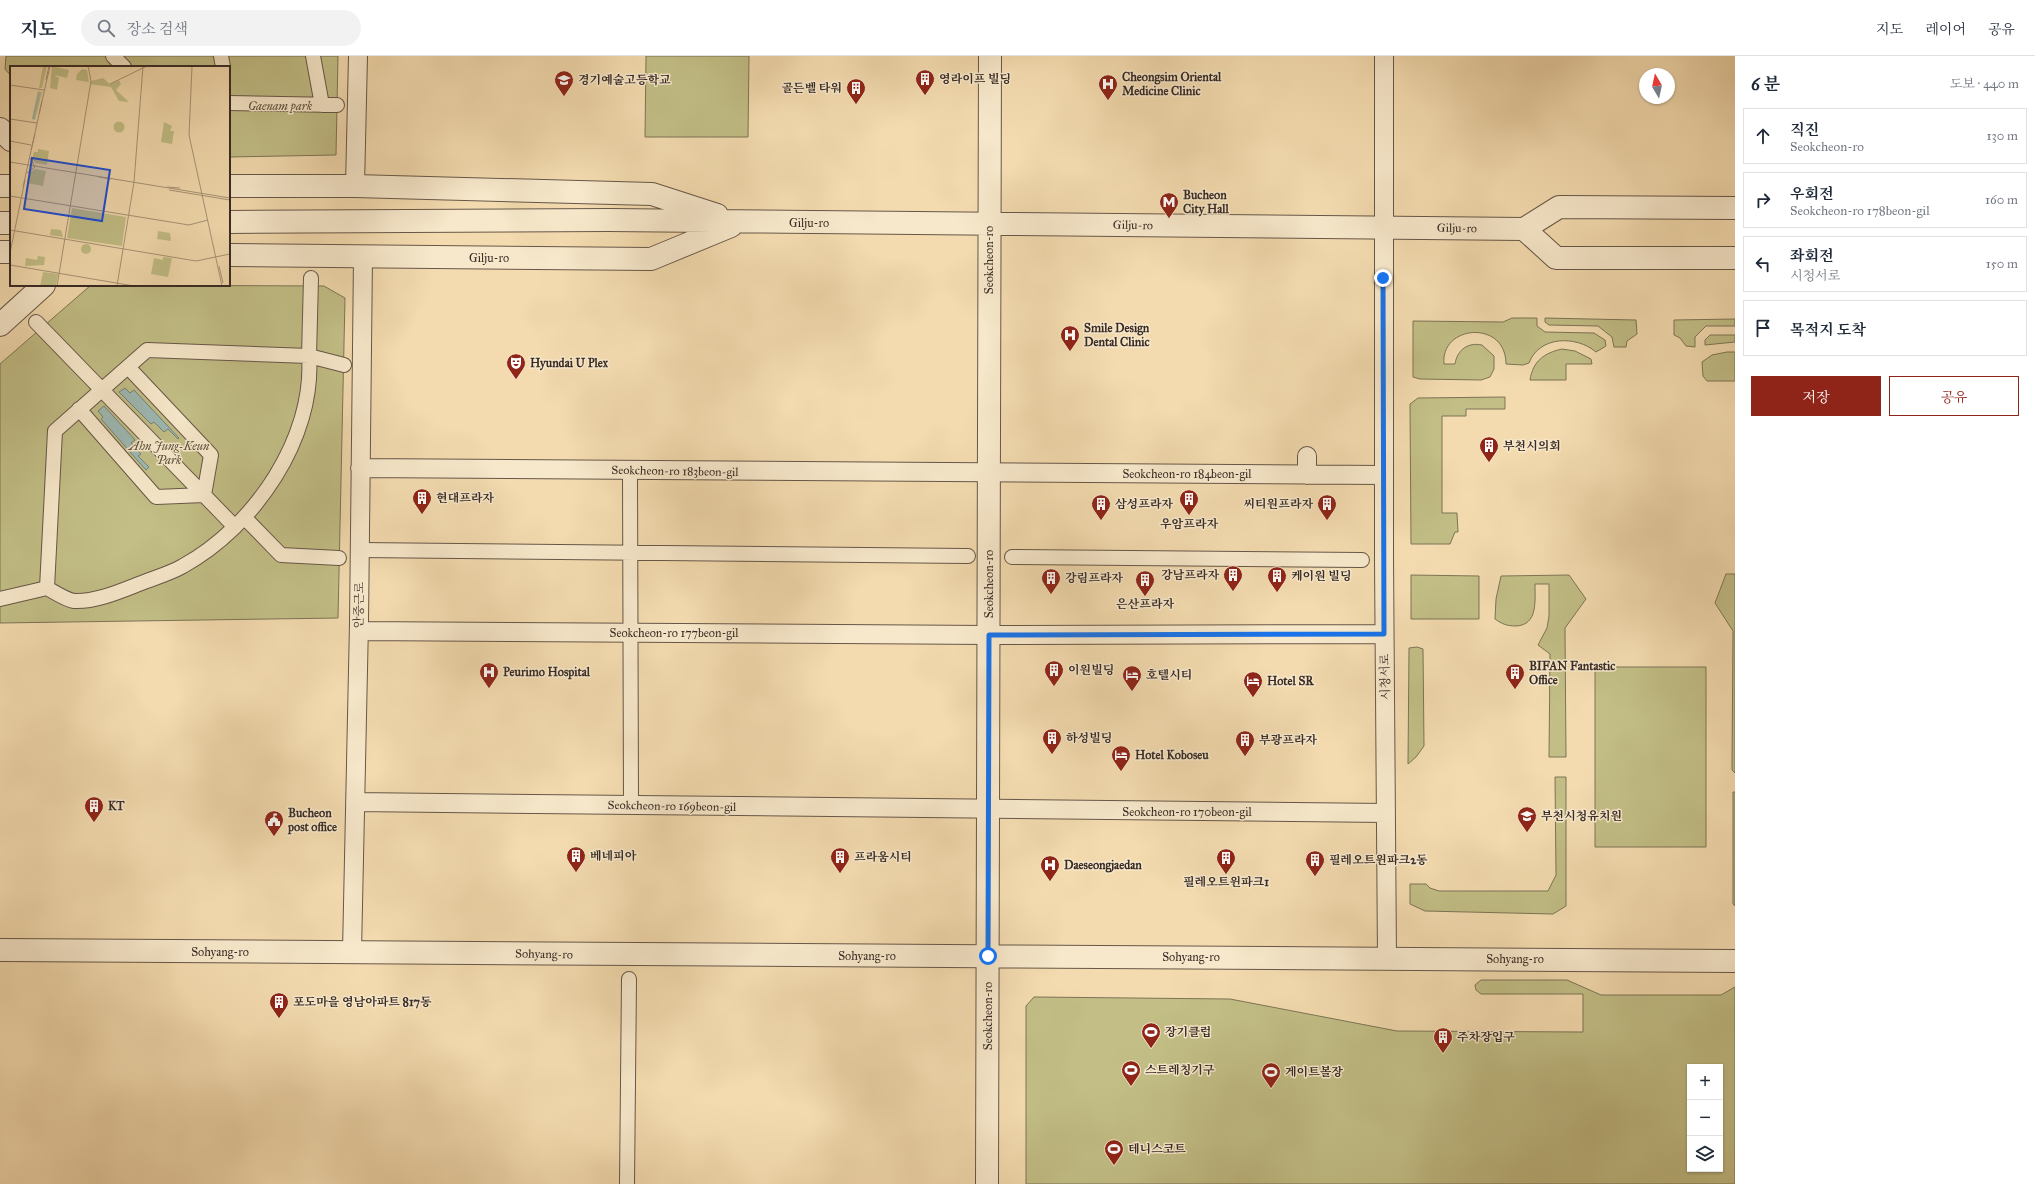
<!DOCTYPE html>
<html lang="ko">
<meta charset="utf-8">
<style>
:root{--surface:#fff;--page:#f2f2f3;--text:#1f2937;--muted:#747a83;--line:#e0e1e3;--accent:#8f2418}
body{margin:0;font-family:"IM FELL Great Primer","Noto Serif KR",serif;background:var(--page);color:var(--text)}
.controls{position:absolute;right:12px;bottom:12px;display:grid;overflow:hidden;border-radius:0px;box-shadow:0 1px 3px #0004}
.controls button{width:36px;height:36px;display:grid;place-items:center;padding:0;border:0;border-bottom:1px solid var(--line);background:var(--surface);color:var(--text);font:20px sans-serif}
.compass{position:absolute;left:1639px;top:12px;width:36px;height:36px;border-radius:50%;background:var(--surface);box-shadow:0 1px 3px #0004;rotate:351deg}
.stop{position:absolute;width:12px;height:12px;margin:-9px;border:3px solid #1a73e8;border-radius:50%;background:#fff}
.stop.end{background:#1a73e8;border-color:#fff;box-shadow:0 1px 4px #0008}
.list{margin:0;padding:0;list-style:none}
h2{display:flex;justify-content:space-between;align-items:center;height:52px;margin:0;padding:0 16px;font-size:17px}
h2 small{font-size:13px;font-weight:400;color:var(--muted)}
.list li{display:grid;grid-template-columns:26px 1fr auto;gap:12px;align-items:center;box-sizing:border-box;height:56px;margin:0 8px 8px;padding:0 8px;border:1px solid var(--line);border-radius:0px}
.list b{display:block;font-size:15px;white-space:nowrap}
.list p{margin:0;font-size:13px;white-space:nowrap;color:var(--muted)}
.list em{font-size:13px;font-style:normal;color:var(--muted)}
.actions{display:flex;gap:8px;padding:12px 16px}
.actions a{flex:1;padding:9px 0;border:1px solid var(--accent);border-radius:0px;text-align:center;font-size:14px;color:var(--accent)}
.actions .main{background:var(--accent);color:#fff}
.icon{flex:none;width:22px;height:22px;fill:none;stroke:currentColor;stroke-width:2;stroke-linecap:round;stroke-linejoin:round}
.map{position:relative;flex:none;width:1735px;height:1128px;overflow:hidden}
header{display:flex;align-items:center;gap:24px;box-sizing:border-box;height:56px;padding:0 20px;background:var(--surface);border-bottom:1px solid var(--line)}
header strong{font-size:19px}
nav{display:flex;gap:22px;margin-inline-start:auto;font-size:14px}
.search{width:280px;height:36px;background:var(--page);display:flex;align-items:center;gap:10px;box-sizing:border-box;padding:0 14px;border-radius:22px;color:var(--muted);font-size:15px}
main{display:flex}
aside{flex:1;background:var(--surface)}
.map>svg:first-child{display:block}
.green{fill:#c2be86;stroke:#7d7456;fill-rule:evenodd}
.water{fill:#9db9b3;stroke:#75807b}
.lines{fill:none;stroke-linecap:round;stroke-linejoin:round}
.pedestrian-casing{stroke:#675748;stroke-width:16}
.minor-casing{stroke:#675748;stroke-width:20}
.tertiary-casing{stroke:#675748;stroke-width:24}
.pedestrian{stroke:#f7e8cb;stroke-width:14}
.minor{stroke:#f7e8cb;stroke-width:18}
.tertiary{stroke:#f7e8cb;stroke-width:22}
.route{stroke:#1a73e8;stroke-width:5}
.labels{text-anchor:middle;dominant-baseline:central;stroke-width:3;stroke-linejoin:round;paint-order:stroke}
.poi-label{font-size:12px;font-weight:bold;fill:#382b26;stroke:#f7e8cb;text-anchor:start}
.park-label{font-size:12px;font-style:italic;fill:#5a503e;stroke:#f7e8cb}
.street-label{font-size:12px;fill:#382b26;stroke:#f7e8cb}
.inset-river{fill:none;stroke:#9db9b3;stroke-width:2}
.inset-road{fill:none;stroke:#a89578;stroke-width:1}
.view{fill:#1d4ed8;fill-opacity:0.15;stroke:#1d4ed8;stroke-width:2}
.inset-edge{fill:none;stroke:#382b26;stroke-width:2}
</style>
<header>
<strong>지도</strong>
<div class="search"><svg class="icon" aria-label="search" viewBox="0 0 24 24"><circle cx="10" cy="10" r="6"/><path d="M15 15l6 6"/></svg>장소 검색</div>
<nav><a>지도</a><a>레이어</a><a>공유</a></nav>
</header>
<main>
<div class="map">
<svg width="1735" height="1128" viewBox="0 0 1735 1128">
<rect width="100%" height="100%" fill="#f3dbaf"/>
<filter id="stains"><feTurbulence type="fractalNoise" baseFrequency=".005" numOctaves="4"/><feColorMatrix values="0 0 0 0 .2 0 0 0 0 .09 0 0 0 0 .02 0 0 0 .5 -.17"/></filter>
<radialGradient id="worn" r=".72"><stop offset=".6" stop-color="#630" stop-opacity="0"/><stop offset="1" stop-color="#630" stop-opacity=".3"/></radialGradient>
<path class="green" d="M 6,0 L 338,0 L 336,99 L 229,101 L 229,11 L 11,11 L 11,20 L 5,13 Z
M 646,0 L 749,0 L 748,81 L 645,81 Z
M 91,229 L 324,230 L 345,242 L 338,562 L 0,567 L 0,308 Z
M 1512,262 L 1537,262 L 1537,270 L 1545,276 L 1594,277 L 1605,284 L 1606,290 L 1596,296 C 1576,279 1539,280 1529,307 L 1523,309 L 1506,308 C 1506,263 1440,269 1444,308 L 1455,308 C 1457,294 1468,286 1482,289 L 1494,300 L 1494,313 L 1490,321 L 1481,324 L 1420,323 L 1413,321 L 1413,265 L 1503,266 Z
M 1545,262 L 1636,264 L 1637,278 L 1627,285 L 1626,291 L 1614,291 L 1612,281 L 1598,270 L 1549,269 L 1545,266 Z
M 1735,263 L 1735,270 L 1706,270 L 1695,281 L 1695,291 L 1686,290 L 1680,282 L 1674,279 L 1674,264 Z
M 1710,279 L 1735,279 L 1735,286 L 1705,289 L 1705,284 Z
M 1562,293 L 1575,295 L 1591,303 L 1592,308 L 1566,308 L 1566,324 L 1530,324 C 1533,305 1544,297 1562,293 Z
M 1727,296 L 1735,296 L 1735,325 L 1707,325 L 1703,320 L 1702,306 L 1712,299 Z
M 1505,341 L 1505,353 L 1466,353 L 1466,360 L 1442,360 L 1442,457 L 1457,457 L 1458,476 L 1455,476 L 1450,488 L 1411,488 L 1410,348 L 1418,342 Z
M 1726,518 L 1735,518 L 1735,717 L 1732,714 L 1733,575 L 1715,547 Z
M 1411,519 L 1479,520 L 1479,563 L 1411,563 Z
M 1569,519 L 1586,543 L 1565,572 L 1566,701 L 1549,701 L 1550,598 L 1538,589 L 1547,572 L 1549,560 L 1549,528 L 1535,528 C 1535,545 1538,569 1516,570 C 1507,570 1502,568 1495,563 L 1496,543 L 1501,520 Z
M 1417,591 L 1423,593 L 1424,690 L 1416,701 L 1408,708 L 1409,592 Z
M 1595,611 L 1706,611 L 1706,791 L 1595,791 Z
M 1555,721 L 1566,721 L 1566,850 L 1553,858 L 1425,855 L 1410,848 L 1410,828 L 1426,828 L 1430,832 L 1439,835 L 1548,835 L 1556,819 Z
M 1733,736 L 1735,736 L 1735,850 L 1733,848 Z
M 1481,924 L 1567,924 L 1601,939 L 1721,939 L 1735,931 L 1735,1128 L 1026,1128 L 1026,950 L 1034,941 L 1230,943 L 1397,975 L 1583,976 L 1583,938 L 1481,938 L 1476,934 L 1475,929 ZM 1690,1011 L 1720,1011 L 1720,1113 L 1690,1113 Z"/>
<path class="water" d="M 125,332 L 130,337 L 134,334 L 179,382 L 178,383 L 168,373 L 164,376 L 154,366 L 151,368 L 119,336 Z
M 104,350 L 135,384 L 131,387 L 141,398 L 138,400 L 149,411 L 146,414 L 101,363 L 103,361 L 98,355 Z"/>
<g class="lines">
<defs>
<path id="pedestrian" d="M 113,0 L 124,11
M 221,0 L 223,11
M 313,0 L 322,49
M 229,47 L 337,49
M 36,266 L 235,471
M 79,353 L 156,441 L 204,439 L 211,399 L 128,311
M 630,414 L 631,750
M 245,462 L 281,499 L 339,502
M 359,494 L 968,500
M 1012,501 L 1362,504
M 47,532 C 54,536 66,544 74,545 C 97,546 123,534 144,526 C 157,521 171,517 183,510 C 254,471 315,382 309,300 L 344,309
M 0,543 L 47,532 L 55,375 L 147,294 L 309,300 L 311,222
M 627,1128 L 629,923"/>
<path id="minor" d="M 1384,0 L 1384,504 L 1387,902
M 355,130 L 358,0
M 1307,400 L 1307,419
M 360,412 L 1384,419
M 359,575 L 989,579 L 1384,578
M 355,746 L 1386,757
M 352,896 L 359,567 L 363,201"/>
<path id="tertiary" d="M 0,73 L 11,84
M 0,130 L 11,130
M 229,130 L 355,130 L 652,138 L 717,159
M 229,166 L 609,164 L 1524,173 L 1559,151 L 1735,152
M 0,167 L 11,167
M 1524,173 L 1556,202 L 1735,202
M 0,196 L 11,196
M 229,199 L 651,203 L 731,170
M 0,269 L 44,229
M 0,894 L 1735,905
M 987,1128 L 990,0"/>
</defs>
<use href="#pedestrian" class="pedestrian-casing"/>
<use href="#minor" class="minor-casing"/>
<use href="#tertiary" class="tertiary-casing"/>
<use href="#pedestrian" class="pedestrian"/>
<use href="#minor" class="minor"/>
<use href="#tertiary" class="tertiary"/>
</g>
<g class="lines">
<path class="route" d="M 988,900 L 989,579 L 1384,578 L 1383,222"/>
</g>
<defs>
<symbol id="building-pin" viewBox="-11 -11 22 30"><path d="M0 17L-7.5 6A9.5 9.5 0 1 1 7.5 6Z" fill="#8f2418" stroke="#f7e8cb"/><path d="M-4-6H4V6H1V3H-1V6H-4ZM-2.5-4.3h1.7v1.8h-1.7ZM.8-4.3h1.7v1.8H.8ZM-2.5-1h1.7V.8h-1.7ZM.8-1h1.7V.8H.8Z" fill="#fff"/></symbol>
<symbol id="school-pin" viewBox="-11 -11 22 30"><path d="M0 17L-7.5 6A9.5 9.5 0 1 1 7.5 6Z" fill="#8f2418" stroke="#f7e8cb"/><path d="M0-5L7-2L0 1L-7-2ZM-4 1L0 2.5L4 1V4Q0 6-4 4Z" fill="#fff"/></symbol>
<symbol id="hospital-pin" viewBox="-11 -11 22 30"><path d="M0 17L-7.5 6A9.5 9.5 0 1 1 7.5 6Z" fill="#8f2418" stroke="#f7e8cb"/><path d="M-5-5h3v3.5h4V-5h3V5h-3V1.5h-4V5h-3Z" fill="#fff"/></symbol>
<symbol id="metro-pin" viewBox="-11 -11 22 30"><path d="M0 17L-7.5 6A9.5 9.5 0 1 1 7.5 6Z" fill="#8f2418" stroke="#f7e8cb"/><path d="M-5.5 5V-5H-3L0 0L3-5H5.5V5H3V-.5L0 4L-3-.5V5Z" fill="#fff"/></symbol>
<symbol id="theatre-pin" viewBox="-11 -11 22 30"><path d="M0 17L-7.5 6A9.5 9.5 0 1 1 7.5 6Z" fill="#8f2418" stroke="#f7e8cb"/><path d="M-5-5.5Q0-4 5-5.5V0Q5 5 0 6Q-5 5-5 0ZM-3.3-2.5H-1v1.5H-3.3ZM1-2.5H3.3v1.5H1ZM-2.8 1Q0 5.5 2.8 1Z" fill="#fff"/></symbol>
<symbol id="hotel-pin" viewBox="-11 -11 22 30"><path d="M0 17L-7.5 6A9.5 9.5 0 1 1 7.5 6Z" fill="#8f2418" stroke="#f7e8cb"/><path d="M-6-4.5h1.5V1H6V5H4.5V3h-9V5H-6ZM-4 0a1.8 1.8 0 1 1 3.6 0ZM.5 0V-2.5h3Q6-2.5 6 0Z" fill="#fff"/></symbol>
<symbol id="civic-pin" viewBox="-11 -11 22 30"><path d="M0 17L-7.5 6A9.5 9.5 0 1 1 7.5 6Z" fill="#8f2418" stroke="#f7e8cb"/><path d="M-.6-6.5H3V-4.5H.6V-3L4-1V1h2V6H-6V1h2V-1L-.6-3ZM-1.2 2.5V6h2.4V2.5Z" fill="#fff"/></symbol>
<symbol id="stadium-pin" viewBox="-11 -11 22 30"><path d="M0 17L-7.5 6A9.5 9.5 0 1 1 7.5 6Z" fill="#8f2418" stroke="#f7e8cb"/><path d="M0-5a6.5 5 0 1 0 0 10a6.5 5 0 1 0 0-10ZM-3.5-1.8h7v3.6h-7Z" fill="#fff"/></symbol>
</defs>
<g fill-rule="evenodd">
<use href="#building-pin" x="914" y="12" width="22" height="30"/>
<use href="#school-pin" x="553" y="13" width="22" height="30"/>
<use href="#hospital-pin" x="1097" y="17" width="22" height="30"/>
<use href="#building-pin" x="845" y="21" width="22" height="30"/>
<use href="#metro-pin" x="1158" y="135" width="22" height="30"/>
<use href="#hospital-pin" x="1059" y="268" width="22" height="30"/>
<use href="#theatre-pin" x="505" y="296" width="22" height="30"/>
<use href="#building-pin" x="1478" y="379" width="22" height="30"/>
<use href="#building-pin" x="411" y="431" width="22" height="30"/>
<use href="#building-pin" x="1178" y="432" width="22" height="30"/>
<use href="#building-pin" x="1090" y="437" width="22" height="30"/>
<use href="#building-pin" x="1316" y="437" width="22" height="30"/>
<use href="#building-pin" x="1222" y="508" width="22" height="30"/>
<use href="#building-pin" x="1266" y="509" width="22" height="30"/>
<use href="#building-pin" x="1040" y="511" width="22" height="30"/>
<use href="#building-pin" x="1134" y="513" width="22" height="30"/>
<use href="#building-pin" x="1043" y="603" width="22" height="30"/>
<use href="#hospital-pin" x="478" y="605" width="22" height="30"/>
<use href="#building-pin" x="1504" y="606" width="22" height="30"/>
<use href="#hotel-pin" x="1121" y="608" width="22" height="30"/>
<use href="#hotel-pin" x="1242" y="614" width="22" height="30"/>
<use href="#building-pin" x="1041" y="671" width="22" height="30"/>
<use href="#building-pin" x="1234" y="673" width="22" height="30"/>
<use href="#hotel-pin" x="1110" y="688" width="22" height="30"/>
<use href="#building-pin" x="83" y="739" width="22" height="30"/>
<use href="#school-pin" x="1516" y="749" width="22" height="30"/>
<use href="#civic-pin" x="263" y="753" width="22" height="30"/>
<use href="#building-pin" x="565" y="789" width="22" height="30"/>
<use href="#building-pin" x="829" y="790" width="22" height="30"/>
<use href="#building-pin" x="1215" y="791" width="22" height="30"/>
<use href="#building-pin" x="1304" y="793" width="22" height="30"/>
<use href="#hospital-pin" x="1039" y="798" width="22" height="30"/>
<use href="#building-pin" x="268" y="935" width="22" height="30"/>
<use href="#stadium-pin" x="1140" y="965" width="22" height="30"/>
<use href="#building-pin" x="1432" y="970" width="22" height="30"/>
<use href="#stadium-pin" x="1120" y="1003" width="22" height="30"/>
<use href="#stadium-pin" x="1260" y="1005" width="22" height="30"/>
<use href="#stadium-pin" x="1103" y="1082" width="22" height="30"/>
</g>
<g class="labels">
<g class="poi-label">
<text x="1122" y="21">Cheongsim Oriental<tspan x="1122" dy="14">Medicine Clinic</tspan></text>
<text x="939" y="23">영라이프 빌딩</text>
<text x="578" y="24">경기예술고등학교</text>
<text x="842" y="32" text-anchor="end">골든벨 타워</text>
<text x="1183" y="139">Bucheon<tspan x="1183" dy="14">City Hall</tspan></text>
<text x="1084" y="272">Smile Design<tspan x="1084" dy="14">Dental Clinic</tspan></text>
<text x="530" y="307">Hyundai U Plex</text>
<text x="1503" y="390">부천시의회</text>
<text x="436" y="442">현대프라자</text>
<text x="1115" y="448">삼성프라자</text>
<text x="1313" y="448" text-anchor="end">씨티원프라자</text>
<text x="1189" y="468" text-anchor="middle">우암프라자</text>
<text x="1219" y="519" text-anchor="end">강남프라자</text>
<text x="1291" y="520">케이원 빌딩</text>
<text x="1065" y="522">강림프라자</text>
<text x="1145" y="548" text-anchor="middle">은산프라자</text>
<text x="1529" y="610">BIFAN Fantastic<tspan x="1529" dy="14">Office</tspan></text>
<text x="1068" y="614">이원빌딩</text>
<text x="503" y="616">Peurimo Hospital</text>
<text x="1146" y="619">호텔시티</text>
<text x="1267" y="625">Hotel SR</text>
<text x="1066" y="682">하성빌딩</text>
<text x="1259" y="684">부광프라자</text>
<text x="1135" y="699">Hotel Koboseu</text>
<text x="108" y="750">KT</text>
<text x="288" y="757">Bucheon<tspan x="288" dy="14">post office</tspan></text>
<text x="1541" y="760">부천시청유치원</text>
<text x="590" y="800">베네피아</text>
<text x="854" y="801">프라움시티</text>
<text x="1329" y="804">필레오트윈파크2동</text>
<text x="1064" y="809">Daeseongjaedan</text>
<text x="1226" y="826" text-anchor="middle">필레오트윈파크1</text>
<text x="293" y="946">포도마을 영남아파트 817동</text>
<text x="1165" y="976">장기클럽</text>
<text x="1457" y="981">주차장입구</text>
<text x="1145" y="1014">스트레칭기구</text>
<text x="1285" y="1016">게이트볼장</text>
<text x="1128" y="1093">테니스코트</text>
</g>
<g class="park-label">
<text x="280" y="50">Gaenam park</text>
<text x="169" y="390">Ahn Jung-Keun<tspan x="169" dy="14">Park</tspan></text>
</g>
<g class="street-label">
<text x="809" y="167">Gilju-ro</text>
<text transform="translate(1133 169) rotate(1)">Gilju-ro</text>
<text transform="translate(1457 172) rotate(1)">Gilju-ro</text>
<text x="489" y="202">Gilju-ro</text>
<text transform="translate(989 204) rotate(-90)">Seokcheon-ro</text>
<text transform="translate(675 415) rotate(1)">Seokcheon-ro 183beon-gil</text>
<text x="1187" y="418">Seokcheon-ro 184beon-gil</text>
<text transform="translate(989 528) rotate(-90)">Seokcheon-ro</text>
<text transform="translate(359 549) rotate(-89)">안중근로</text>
<text x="674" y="577">Seokcheon-ro 177beon-gil</text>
<text transform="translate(1385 621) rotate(-91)">시청서로</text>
<text transform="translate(672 750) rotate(1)">Seokcheon-ro 169beon-gil</text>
<text x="1187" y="756">Seokcheon-ro 170beon-gil</text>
<text x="220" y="896">Sohyang-ro</text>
<text transform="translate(544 898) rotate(1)">Sohyang-ro</text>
<text x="867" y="900">Sohyang-ro</text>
<text x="1191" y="901">Sohyang-ro</text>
<text x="1515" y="903">Sohyang-ro</text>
<text transform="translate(988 960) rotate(-90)">Seokcheon-ro</text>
</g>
</g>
<g transform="translate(10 10)">
<rect width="220" height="220" fill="#f3dbaf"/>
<path d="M 33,0 L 37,0 L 32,22 L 29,22 ZM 42,0 L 59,4 L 57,12 L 44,9 L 49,12 L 47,24 L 40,22 ZM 72,3 L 77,4 L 79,16 L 66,14 L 67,8 ZM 93,12 L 100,18 L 109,14 L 111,18 L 106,24 L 119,36 L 109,35 L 101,21 L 80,18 L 81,15 ZM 28,25 L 32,26 L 25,54 L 22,53 ZM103.5 61a5.5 5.5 0 1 1 11 0a5.5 5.5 0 1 1-11 0ZM 154,56 L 162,60 L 160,65 L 164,65 L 162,78 L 151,76 ZM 28,83 L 39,85 L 37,99 L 25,97 L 22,93 L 24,86 L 28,86 ZM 25,103 L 36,105 L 33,120 L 17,117 L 20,106 ZM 62,142 L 116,151 L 112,180 L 57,172 ZM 41,163 L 51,164 L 53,171 L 40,169 ZM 148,165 L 160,167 L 161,175 L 147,173 ZM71 183a5 5 0 1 1 10 0a5 5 0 1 1-10 0ZM 28,190 L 35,191 L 34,199 L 15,200 L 16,192 L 27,194 ZM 153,191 L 162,192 L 158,211 L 141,208 L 142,203 L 147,204 L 142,203 L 144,192 L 153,194 ZM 33,206 L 48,208 L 46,220 L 30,220 Z" fill="#c2be86"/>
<path class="inset-river" d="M 23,53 L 29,27"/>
<path class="inset-road" d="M 182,0 L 179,69 L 212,220M 36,14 L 39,0M 100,18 L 137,0M 0,19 L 34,24M 29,48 L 40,0M 0,53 L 27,57M 0,75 L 21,79M 21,84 L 25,68M 0,96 L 220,132M 17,107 L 25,101 L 20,92M 89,111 L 101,113M 13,121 L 32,35M 157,121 L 170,122M 159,124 L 220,134M 0,130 L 179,159 L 198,154M 0,164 L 186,195 L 220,188M 0,187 L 15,114M 0,199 L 124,220M 209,200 L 213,217M 47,220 L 81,15 L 78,0M 107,220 L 124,116 L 133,0"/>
<path class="view" d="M 22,92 L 100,104 L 92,155 L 14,143 Z"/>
<rect width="220" height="220" class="inset-edge"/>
</g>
<rect width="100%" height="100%" filter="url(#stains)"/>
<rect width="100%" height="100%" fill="url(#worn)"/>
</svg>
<div class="controls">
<button>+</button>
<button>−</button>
<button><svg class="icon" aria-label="layers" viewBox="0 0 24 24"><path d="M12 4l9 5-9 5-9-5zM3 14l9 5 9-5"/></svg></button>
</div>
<svg class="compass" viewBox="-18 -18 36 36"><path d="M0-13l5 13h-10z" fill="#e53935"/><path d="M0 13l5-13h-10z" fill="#747a83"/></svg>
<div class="stop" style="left:988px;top:900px"></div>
<div class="stop end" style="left:1383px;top:222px"></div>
</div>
<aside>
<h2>6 분<small>도보 · 440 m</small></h2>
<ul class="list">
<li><svg class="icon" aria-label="ahead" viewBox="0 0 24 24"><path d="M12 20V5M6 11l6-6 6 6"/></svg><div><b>직진</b><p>Seokcheon-ro</p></div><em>130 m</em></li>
<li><svg class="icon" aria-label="right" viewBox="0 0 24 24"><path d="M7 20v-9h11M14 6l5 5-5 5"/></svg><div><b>우회전</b><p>Seokcheon-ro 178beon-gil</p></div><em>160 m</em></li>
<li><svg class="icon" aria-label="left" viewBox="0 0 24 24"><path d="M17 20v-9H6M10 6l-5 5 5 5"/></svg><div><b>좌회전</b><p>시청서로</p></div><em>150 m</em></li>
<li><svg class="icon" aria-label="arrive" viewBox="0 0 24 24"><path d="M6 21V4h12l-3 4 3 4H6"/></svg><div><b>목적지 도착</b></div></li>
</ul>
<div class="actions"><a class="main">저장</a><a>공유</a></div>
</aside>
</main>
